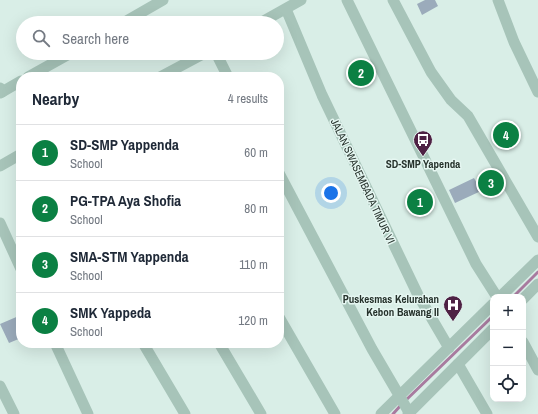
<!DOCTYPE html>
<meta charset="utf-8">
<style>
:root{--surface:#fff;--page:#f6f6f7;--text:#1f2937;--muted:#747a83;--line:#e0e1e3;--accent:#0b8043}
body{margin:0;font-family:"Archivo Narrow",sans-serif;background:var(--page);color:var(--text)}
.controls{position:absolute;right:12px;bottom:12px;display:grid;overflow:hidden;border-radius:8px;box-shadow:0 4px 16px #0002}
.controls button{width:36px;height:36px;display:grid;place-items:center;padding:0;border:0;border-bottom:1px solid var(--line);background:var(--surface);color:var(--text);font:20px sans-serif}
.you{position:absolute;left:331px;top:193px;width:14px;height:14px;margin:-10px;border:3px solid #fff;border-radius:50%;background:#1a73e8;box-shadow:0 0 0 6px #1a73e833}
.badge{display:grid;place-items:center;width:26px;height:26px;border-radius:50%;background:var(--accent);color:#fff;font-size:13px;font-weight:700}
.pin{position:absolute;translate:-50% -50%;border:2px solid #fff;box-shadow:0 1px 4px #0006}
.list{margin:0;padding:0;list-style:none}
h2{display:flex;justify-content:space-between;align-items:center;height:52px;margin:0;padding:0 16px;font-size:17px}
h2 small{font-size:13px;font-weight:400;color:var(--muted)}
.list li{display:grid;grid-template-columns:26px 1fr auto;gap:12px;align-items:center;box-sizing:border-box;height:56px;padding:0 16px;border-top:1px solid var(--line)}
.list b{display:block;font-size:15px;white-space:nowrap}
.list p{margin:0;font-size:13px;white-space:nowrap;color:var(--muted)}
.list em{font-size:13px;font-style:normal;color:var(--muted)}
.icon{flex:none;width:22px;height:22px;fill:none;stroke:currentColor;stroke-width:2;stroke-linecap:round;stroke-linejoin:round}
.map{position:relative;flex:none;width:538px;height:414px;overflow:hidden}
.search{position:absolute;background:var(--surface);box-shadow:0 4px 16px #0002;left:16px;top:16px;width:268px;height:44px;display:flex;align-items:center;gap:10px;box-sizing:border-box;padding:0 14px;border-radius:22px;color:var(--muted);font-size:15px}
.panel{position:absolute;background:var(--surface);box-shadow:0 4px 16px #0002;left:16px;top:72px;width:268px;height:276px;border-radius:16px}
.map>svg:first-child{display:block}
.green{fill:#9babbb}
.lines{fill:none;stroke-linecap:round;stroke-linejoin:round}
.stream{stroke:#a87b9f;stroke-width:3}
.minor{stroke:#a7c4b9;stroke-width:11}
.tertiary{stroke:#a7c4b9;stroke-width:11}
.labels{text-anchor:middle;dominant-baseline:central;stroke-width:3;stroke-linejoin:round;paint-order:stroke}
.poi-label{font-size:11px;font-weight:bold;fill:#26322c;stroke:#e5f6f1}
.street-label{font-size:11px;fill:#26322c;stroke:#e5f6f1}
</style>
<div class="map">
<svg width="538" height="414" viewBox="0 0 538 414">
<rect width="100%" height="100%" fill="#d9eee7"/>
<path class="green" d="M 425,0 L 435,0 L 438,6 L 422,15 L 417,4 Z
M 474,178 L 481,191 L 455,203 L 449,190 Z
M 21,315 L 21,338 L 9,343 L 0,324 Z"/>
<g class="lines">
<path class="stream" d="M 513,297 L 538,272
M 405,401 L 493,316
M 393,414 L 401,405"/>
<path class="minor" d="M 393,0 L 431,72 L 451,100 L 468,116 L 538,237
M 498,0 L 514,42 L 538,92
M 286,9 L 322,95 L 418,295 L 449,348
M 123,23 L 163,0
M 260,23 L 301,0
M 216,53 L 228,77
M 28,77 L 71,53
M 160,77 L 205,53
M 2,92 L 21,81
M 0,166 L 21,154
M 279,173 L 372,349 L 410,414
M 500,297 L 538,260
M 279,317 L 335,414
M 523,342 L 538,370
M 143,343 L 185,414
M 219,343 L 261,414
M 458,364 L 487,414
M 0,386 L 14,414
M 381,414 L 493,304"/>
<path class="tertiary" d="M 347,0 L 476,264 L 497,297
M 0,88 L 2,92 L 0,93
M 0,223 L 21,269
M 523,299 L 538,284
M 55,343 L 88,414
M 408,414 L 493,329"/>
</g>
<defs>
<symbol id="bus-pin" viewBox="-11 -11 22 30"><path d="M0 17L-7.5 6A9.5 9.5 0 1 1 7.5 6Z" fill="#4e2144" stroke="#e5f6f1"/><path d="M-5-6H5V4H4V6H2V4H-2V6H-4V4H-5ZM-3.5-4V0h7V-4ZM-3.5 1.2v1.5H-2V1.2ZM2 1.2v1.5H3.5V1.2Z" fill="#fff"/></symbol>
<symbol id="hospital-pin" viewBox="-11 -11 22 30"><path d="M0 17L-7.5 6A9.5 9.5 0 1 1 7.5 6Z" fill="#4e2144" stroke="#e5f6f1"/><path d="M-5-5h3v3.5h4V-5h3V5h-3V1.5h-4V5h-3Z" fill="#fff"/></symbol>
</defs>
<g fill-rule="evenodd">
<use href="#bus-pin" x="412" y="129" width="22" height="30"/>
<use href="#hospital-pin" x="442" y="294" width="22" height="30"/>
</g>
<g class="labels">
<g class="poi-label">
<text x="423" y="164">SD-SMP Yapenda</text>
<text x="439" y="299" text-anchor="end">Puskesmas Kelurahan<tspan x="439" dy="13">Kebon Bawang II</tspan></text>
</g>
<g class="street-label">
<text transform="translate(363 181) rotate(65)">JALAN SWASEMBADA TIMUR VI</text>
</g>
</g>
</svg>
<div class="controls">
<button>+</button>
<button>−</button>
<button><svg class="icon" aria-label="locate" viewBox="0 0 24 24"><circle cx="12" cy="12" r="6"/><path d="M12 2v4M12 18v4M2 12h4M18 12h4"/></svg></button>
</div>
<div class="you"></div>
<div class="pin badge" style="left:420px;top:202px">1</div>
<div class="pin badge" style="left:361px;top:73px">2</div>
<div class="pin badge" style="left:491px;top:183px">3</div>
<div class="pin badge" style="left:506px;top:135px">4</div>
<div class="search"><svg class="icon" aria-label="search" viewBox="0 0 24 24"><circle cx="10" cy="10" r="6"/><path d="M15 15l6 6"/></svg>Search here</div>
<section class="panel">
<h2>Nearby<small>4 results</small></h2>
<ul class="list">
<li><span class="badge">1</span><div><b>SD-SMP Yappenda</b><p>School</p></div><em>60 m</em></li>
<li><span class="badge">2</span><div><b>PG-TPA Aya Shofia</b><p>School</p></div><em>80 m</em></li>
<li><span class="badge">3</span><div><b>SMA-STM Yappenda</b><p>School</p></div><em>110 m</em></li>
<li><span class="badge">4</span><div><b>SMK Yappeda</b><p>School</p></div><em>120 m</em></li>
</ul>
</section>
</div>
